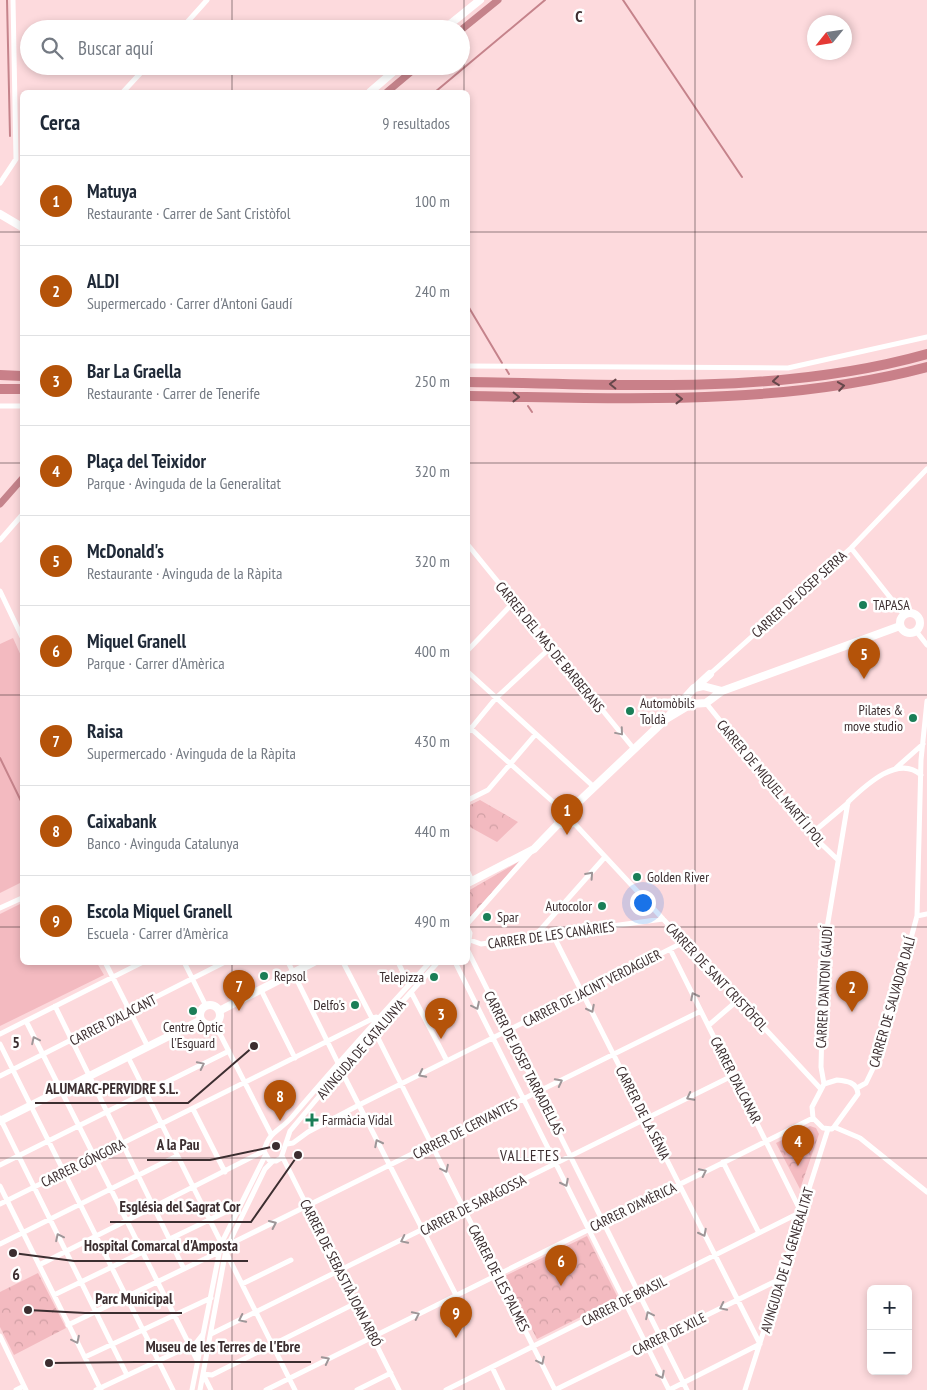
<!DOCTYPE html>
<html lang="es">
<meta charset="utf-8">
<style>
:root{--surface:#fff;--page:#f6f6f7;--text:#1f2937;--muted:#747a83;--line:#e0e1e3;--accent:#b45309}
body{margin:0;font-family:"PT Sans Narrow",sans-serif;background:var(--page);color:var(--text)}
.controls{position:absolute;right:15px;bottom:15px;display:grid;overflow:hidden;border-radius:8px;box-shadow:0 2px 8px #0003}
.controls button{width:45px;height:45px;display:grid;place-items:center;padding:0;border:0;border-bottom:1px solid var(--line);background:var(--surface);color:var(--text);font:25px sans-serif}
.compass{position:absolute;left:807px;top:15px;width:45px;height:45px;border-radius:50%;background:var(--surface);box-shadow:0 2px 8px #0003;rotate:240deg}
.you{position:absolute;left:642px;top:902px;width:18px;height:18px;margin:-12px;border:4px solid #fff;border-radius:50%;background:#1a73e8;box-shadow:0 0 0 8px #1a73e833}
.badge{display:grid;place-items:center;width:32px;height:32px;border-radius:50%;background:var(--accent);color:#fff;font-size:16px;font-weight:700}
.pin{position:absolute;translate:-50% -41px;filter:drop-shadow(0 1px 2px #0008)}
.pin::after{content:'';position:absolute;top:26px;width:18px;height:15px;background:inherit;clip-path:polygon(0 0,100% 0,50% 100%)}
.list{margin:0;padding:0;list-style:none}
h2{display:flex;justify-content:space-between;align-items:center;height:65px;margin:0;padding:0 20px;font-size:21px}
h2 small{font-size:16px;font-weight:400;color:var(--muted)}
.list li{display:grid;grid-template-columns:32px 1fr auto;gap:15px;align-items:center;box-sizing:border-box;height:90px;padding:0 20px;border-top:1px solid var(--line)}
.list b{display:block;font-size:19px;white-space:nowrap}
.list p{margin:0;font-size:16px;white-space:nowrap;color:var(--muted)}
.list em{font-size:16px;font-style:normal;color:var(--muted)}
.icon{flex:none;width:28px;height:28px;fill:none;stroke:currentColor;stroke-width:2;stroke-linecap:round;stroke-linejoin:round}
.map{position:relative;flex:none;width:927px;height:1390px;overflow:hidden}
.search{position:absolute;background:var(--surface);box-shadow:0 2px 8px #0003;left:20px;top:20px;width:450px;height:55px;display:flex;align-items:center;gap:12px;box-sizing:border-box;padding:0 18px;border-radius:28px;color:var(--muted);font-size:19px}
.panel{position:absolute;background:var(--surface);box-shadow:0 2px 8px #0003;left:20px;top:90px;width:450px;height:875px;border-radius:8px}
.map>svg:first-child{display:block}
.green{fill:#f3bac0}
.park{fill:url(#park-crowns)}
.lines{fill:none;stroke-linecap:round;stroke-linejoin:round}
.stream{stroke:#c5838b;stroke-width:2}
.canal{stroke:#c5838b;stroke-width:7}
.street{stroke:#fff;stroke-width:5}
.secondary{stroke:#fff;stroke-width:8}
.highway{stroke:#c98089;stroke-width:10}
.oneway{stroke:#66474b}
.oneway2{stroke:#9e9698}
.grid{fill:none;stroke:#3c2e30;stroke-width:1;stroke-opacity:0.55}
.poi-dot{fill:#1a7e57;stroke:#fff;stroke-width:2}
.labels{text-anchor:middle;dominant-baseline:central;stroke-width:5;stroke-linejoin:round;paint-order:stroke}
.street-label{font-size:14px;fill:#3c2e30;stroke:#fff}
.poi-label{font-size:14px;fill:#3c2e30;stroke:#fff;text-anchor:start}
.neighbourhood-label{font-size:15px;letter-spacing:1px;fill:#3c2e30;stroke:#fff}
.grid-label{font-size:16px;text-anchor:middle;font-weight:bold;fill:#3c2e30;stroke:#fff;stroke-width:5;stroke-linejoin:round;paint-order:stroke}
.leader{fill:none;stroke:#3c2e30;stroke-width:2}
.callout-dot{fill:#3c2e30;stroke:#fff;stroke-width:2}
.callout-label{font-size:15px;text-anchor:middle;font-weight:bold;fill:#3c2e30;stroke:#fff;stroke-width:5;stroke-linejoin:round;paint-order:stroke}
</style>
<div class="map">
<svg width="927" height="1390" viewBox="0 0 927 1390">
<defs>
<pattern id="park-crowns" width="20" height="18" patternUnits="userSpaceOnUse" patternTransform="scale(1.25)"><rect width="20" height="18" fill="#f3bac0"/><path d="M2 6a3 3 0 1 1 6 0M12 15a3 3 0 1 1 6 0" fill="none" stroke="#d1a0a5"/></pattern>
</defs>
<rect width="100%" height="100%" fill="#fddadd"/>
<path class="green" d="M 13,638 L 22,658 L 22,882 L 0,893 L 0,644 Z
M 22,903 L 22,962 L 97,963 L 104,975 L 0,1026 L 0,914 Z"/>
<path class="park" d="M 480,800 L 518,822 L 497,842 L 468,826 L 468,806 Z
M 520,861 L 468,920 L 468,891 Z
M 810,1126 L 816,1128 L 819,1134 L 800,1189 L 776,1143 Z
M 587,1236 L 618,1298 L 537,1339 L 505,1276 Z
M 38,1273 L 66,1328 L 14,1355 L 0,1327 L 0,1292 Z"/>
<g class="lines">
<path class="stream" d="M 7,0 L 10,136
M 623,0 L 742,177
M 435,92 L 545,0
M 468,306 L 502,363
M 506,369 L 509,374
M 528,406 L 532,412
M 0,758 L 22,803"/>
<path class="canal" d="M 461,30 L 498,0
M 387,92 L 418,66
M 0,504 L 22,479"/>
<path class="street" d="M 181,29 L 207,0
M 123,92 L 147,66
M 0,183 L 16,159 L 13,0
M 468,366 L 788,368 L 927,337
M 0,406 L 22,406
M 0,540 L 22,515
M 468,545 L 634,749
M 851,548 L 904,615
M 0,591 L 22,637
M 916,631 L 927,645
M 468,650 L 514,602
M 468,672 L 594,787
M 710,674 L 851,548 L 927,469
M 706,703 L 811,834 L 838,860
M 468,726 L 561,809
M 468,732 L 496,698 L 550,648
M 896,768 L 923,744
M 468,800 L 488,790 L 535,735
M 573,822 L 820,1088
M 811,834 L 848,803
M 468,872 L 472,881
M 0,908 L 22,898
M 917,916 L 927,914
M 468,923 L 530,853
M 468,929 L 470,933 L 468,946
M 553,935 L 760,1344 L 669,1390
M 534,937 L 605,857
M 470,940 L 481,944 L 663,919
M 468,951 L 687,1390
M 105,962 L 148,1047
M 184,962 L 206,1006
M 288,962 L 338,1063
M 343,962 L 374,1022
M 398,962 L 409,985
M 430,962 C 383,1013 337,1064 292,1117 C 280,1131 269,1131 264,1151 L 269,1160 L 276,1161 L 281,1158 L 290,1131 L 341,1070 L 438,962
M 455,962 L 669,1390
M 261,990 L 295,1058
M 411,992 L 447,1061
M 55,1006 L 184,1269
M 26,1021 L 198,1362
M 217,1022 L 220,1034 L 271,1134
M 209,1025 L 220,1034
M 709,1025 L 738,1000
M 375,1032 L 555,1390
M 0,1034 L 143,962
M 0,1044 L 173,1390
M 128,1057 L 295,1390
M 341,1070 L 456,1295
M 0,1076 L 225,962
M 837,1080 C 847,1081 857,1082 858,1094 L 834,1127 L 832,1129 L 823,1128 L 813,1118 L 812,1107 L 824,1084 Z
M 824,1084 L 821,1067 L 824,946 L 848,802 C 865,786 898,754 921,775
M 857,1088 L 866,1083 L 879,1056 L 917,916 L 921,760 L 927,701
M 193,1109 L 225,1172
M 0,1118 L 127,1375
M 834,1127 L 860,1138 L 927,1192
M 287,1144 L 293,1143 L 308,1132 L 359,1105 L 684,942
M 282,1156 L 399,1390
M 723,1162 L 759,1233
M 0,1165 L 229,1051
M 0,1186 L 101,1390
M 0,1204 L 376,1017
M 0,1244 L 177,1156
M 228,1245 L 701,1011
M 228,1245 L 265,1169 L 273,1161
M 39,1265 L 264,1151
M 242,1284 L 291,1260
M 54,1295 L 240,1205
M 68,1325 L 219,1252
M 211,1334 L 734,1075
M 0,1336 L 26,1390
M 85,1357 L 211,1298
M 492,1367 L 503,1390
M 203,1374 L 212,1375 L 356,1303
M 203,1374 L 211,1390
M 16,1390 L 24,1386
M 96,1390 L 196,1343 L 203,1334
M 192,1390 L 221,1244 L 265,1156
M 200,1390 L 225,1255
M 266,1390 L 813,1118
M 357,1390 L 391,1373
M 446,1390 L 801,1212 L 670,949
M 555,1390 L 782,1278
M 745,1390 L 828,1129"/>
<path class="secondary" d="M 444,29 L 480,0
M 370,92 L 400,66
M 0,214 L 22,227
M900 623a10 10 0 1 1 20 0a10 10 0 1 1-20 0Z
M 697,686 L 710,674
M 666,719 L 691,704 L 706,703 L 722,691 L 900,626
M557 816a9 9 0 1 1 18 0a9 9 0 1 1-18 0Z
M 571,809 L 666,719 L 694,688 L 703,686 L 722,691
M 468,883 L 534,849 L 560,822
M200 1015a10 10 0 1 1 20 0a10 10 0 1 1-20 0Z
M 219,1011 L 314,962
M 0,1121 L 201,1020"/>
<path class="highway" d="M 0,375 L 22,376
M 468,382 C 621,384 778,396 927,354
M 0,389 L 22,389
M 468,396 C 622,398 776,407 927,367"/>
</g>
<defs><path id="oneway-chevron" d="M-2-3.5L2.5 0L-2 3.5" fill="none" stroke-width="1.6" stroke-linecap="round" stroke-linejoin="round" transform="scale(1.25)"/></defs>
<g class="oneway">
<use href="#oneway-chevron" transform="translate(776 381) rotate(174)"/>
<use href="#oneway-chevron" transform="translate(613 384) rotate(-179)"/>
<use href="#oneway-chevron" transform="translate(841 386) rotate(-9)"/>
<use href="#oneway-chevron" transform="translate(516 397) rotate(1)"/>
<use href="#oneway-chevron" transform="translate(679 399)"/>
</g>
<g class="oneway2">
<use href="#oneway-chevron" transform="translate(620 732) rotate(50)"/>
<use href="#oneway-chevron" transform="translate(590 875) rotate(-48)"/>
<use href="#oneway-chevron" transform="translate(694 996) rotate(-117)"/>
<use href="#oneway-chevron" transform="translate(476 1006) rotate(64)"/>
<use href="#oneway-chevron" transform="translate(591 1009) rotate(63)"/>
<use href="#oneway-chevron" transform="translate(35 1040) rotate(-116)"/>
<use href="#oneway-chevron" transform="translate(201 1065) rotate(-26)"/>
<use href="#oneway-chevron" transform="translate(422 1074) rotate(153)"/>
<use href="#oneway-chevron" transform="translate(559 1082) rotate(-27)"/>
<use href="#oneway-chevron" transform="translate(690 1097) rotate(153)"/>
<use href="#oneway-chevron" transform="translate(378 1143) rotate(-117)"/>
<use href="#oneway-chevron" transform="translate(445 1169) rotate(64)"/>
<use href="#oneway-chevron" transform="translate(703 1172) rotate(-26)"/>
<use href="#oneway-chevron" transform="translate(565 1183) rotate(63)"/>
<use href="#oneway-chevron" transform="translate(273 1224) rotate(-25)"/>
<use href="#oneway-chevron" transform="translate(703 1233) rotate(63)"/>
<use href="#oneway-chevron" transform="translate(59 1237) rotate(-116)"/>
<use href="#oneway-chevron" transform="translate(404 1240) rotate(154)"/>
<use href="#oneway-chevron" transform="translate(723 1307) rotate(154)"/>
<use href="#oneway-chevron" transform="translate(416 1315) rotate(-26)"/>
<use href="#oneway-chevron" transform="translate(649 1315) rotate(-116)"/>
<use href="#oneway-chevron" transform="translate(242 1319) rotate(154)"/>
<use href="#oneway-chevron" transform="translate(76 1340) rotate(64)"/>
<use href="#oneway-chevron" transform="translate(326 1360) rotate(-27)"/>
<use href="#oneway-chevron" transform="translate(541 1361) rotate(64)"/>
<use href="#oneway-chevron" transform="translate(661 1375) rotate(63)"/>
</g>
<path class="grid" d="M 232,0 L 232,29M 464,0 L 464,92M 695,0 L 695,1390M 232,66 L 232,92M 0,232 L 22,232M 468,232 L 927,232M 0,463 L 22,463M 468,463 L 927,463M 0,695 L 22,695M 468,695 L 927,695M 0,927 L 22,927M 468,927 L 927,927M 232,962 L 232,1390M 464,962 L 464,1390M 0,1158 L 927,1158"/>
<g class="poi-dot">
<circle cx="863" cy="605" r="5"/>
<circle cx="630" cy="711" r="5"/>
<circle cx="913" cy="718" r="5"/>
<circle cx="637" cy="877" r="5"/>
<circle cx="602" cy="906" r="5"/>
<circle cx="487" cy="917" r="5"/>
<circle cx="264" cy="976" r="5"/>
<circle cx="434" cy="977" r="5"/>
<circle cx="355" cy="1005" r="5"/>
<circle cx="193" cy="1011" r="5"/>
<path d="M309.5 1112.5h5v5h5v5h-5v5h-5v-5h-5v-5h5z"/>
</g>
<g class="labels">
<g class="street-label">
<text transform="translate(799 594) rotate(-42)">CARRER DE JOSEP SERRA</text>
<text transform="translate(550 647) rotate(51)">CARRER DEL MAS DE BARBERANS</text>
<text transform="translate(771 783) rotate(50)">CARRER DE MIQUEL MARTÍ I POL</text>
<text transform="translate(551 935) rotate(-8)">CARRER DE LES CANÀRIES</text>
<text transform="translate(717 977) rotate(47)">CARRER DE SANT CRISTÒFOL</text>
<text transform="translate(824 987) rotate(-87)">CARRER D'ANTONI GAUDÍ</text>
<text transform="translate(592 988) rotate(-27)">CARRER DE JACINT VERDAGUER</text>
<text transform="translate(892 1002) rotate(-74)">CARRER DE SALVADOR DALÍ</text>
<text transform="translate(113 1020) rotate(-27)">CARRER D'ALACANT</text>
<text transform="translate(361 1049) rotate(-49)">AVINGUDA DE CATALUNYA</text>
<text transform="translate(524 1063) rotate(63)">CARRER DE JOSEP TARRADELLAS</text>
<text transform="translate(736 1080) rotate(63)">CARRER D'ALCANAR</text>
<text transform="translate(643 1113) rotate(63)">CARRER DE LA SÉNIA</text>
<text transform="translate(465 1129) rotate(-27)">CARRER DE CERVANTES</text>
<text transform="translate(83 1163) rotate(-26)">CARRER GÓNGORA</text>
<text transform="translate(473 1205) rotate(-27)">CARRER DE SARAGOSSA</text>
<text transform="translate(633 1207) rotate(-26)">CARRER D'AMÈRICA</text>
<text transform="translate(787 1260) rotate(-73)">AVINGUDA DE LA GENERALITAT</text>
<text transform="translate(341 1273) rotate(63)">CARRER DE SEBASTIÀ JOAN ARBÓ</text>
<text transform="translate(499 1278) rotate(63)">CARRER DE LES PALMES</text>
<text transform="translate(624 1301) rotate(-27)">CARRER DE BRASIL</text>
<text transform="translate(669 1334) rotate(-26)">CARRER DE XILE</text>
</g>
<g class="poi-label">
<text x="873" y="605">TAPASA</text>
<text x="640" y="703">Automòbils<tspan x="640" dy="16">Toldà</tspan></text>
<text x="903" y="710" text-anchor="end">Pilates &amp;<tspan x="903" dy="16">move studio</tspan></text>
<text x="647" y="877">Golden River</text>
<text x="592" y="906" text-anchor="end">Autocolor</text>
<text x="497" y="917">Spar</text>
<text x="274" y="976">Repsol</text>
<text x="424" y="977" text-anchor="end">Telepizza</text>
<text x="345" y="1005" text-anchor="end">Delfo's</text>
<text x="193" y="1027" text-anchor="middle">Centre Òptic<tspan x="193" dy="16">l'Esguard</tspan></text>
<text x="322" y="1120">Farmàcia Vidal</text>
</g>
<g class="neighbourhood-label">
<text x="530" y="1155">VALLETES</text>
</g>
</g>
<g class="grid-label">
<text x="579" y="22">C</text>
<text x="16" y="1048">5</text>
<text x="16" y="1280">6</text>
</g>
<path class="leader" d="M254 1046L188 1103H35M276 1146L210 1160H147M298 1155L251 1222H110M13 1253L74 1261H248M28 1310L85 1313H182M49 1363L136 1362H311"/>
<g class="callout-dot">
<circle cx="254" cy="1046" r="5"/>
<circle cx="276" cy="1146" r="5"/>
<circle cx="298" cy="1155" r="5"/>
<circle cx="13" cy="1253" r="5"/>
<circle cx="28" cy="1310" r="5"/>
<circle cx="49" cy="1363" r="5"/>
</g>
<g class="callout-label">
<text x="112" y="1094">ALUMARC-PERVIDRE S.L.</text>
<text x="178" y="1150">A la Pau</text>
<text x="180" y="1212">Església del Sagrat Cor</text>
<text x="161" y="1251">Hospital Comarcal d'Amposta</text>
<text x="134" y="1304">Parc Municipal</text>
<text x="223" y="1352">Museu de les Terres de l'Ebre</text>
</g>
</svg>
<div class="controls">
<button>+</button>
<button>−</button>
</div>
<svg class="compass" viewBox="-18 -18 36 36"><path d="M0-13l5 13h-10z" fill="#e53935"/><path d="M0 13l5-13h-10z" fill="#747a83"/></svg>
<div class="you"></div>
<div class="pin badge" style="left:567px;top:835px">1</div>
<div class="pin badge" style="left:852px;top:1012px">2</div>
<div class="pin badge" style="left:441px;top:1039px">3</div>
<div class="pin badge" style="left:798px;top:1166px">4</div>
<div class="pin badge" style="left:864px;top:679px">5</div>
<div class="pin badge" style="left:561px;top:1286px">6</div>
<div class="pin badge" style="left:239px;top:1011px">7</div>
<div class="pin badge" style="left:280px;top:1121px">8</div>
<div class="pin badge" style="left:456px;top:1338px">9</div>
<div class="search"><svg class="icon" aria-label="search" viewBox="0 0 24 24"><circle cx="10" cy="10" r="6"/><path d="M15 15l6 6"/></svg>Buscar aquí</div>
<section class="panel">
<h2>Cerca<small>9 resultados</small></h2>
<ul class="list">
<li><span class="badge">1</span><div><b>Matuya</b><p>Restaurante · Carrer de Sant Cristòfol</p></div><em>100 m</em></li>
<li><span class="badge">2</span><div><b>ALDI</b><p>Supermercado · Carrer d'Antoni Gaudí</p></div><em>240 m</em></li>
<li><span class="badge">3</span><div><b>Bar La Graella</b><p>Restaurante · Carrer de Tenerife</p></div><em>250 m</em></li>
<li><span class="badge">4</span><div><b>Plaça del Teixidor</b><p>Parque · Avinguda de la Generalitat</p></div><em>320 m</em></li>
<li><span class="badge">5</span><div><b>McDonald's</b><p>Restaurante · Avinguda de la Ràpita</p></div><em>320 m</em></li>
<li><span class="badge">6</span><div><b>Miquel Granell</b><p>Parque · Carrer d'Amèrica</p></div><em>400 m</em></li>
<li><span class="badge">7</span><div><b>Raisa</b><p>Supermercado · Avinguda de la Ràpita</p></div><em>430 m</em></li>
<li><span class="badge">8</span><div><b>Caixabank</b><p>Banco · Avinguda Catalunya</p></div><em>440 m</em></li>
<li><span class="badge">9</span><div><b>Escola Miquel Granell</b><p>Escuela · Carrer d'Amèrica</p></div><em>490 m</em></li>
</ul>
</section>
</div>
